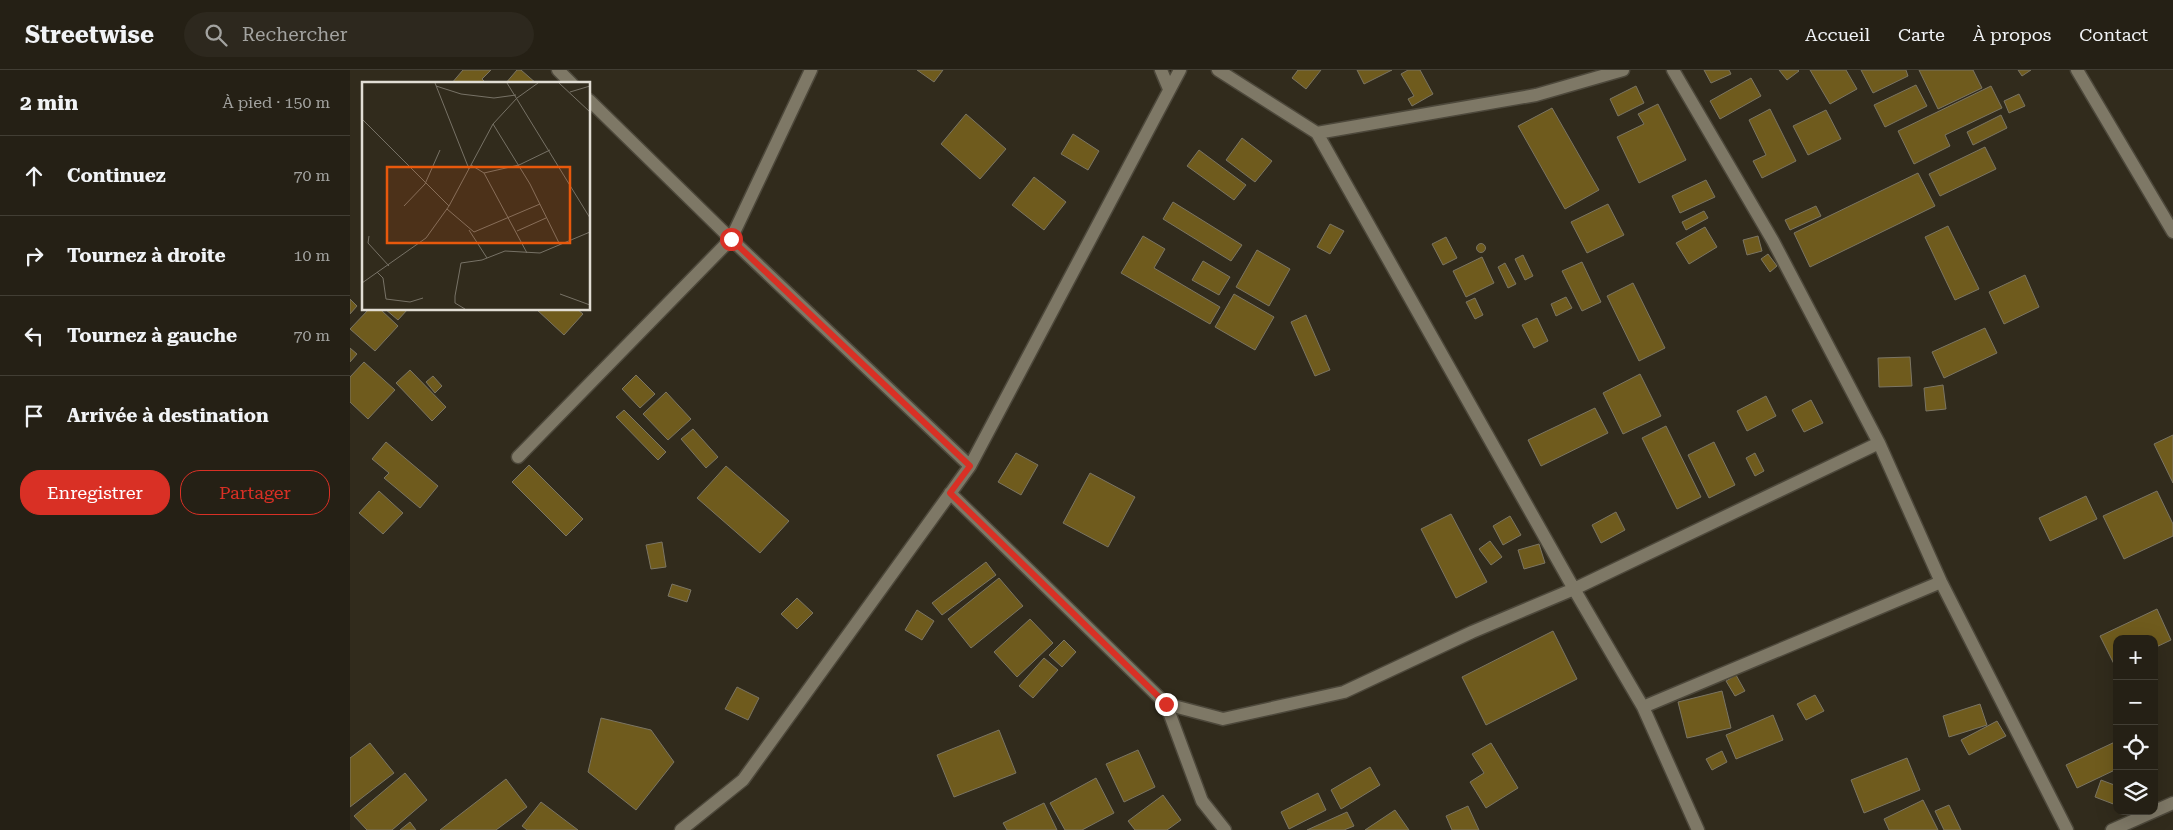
<!DOCTYPE html>
<html lang="fr">
<meta charset="utf-8">
<style>
:root{--surface:#252015;--page:#2d281e;--text:#f1f3f6;--muted:#a3a3a0;--line:#423e34;--accent:#d93025}
body{margin:0;font-family:"Roboto Serif",serif;background:var(--page);color:var(--text)}
.controls{position:absolute;right:15px;bottom:15px;display:grid;overflow:hidden;border-radius:10px;box-shadow:0 5px 20px #0002}
.controls button{width:45px;height:45px;display:grid;place-items:center;padding:0;border:0;border-bottom:1px solid var(--line);background:var(--surface);color:var(--text);font:25px sans-serif}
.stop{position:absolute;width:15px;height:15px;margin:-11px;border:4px solid #d93025;border-radius:50%;background:#fff}
.stop.end{background:#d93025;border-color:#fff;box-shadow:0 1px 5px #0008}
.list{margin:0;padding:0;list-style:none}
h2{display:flex;justify-content:space-between;align-items:center;height:65px;margin:0;padding:0 20px;font-size:21px}
h2 small{font-size:16px;font-weight:400;color:var(--muted)}
.list li{display:grid;grid-template-columns:32px 1fr auto;gap:15px;align-items:center;box-sizing:border-box;height:80px;padding:0 20px;border-top:1px solid var(--line)}
.list b{display:block;font-size:19px;white-space:nowrap}
.list em{font-size:16px;font-style:normal;color:var(--muted)}
.actions{display:flex;gap:10px;padding:15px 20px}
.actions a{flex:1;padding:11px 0;border:1px solid var(--accent);border-radius:20px;text-align:center;font-size:18px;color:var(--accent)}
.actions .main{background:var(--accent);color:#fff}
.icon{flex:none;width:28px;height:28px;fill:none;stroke:currentColor;stroke-width:2;stroke-linecap:round;stroke-linejoin:round}
.map{position:relative;flex:none;width:1823px;height:760px;overflow:hidden}
header{display:flex;align-items:center;gap:30px;box-sizing:border-box;height:70px;padding:0 25px;background:var(--surface);border-bottom:1px solid var(--line)}
header strong{font-size:24px}
nav{display:flex;gap:28px;margin-inline-start:auto;font-size:18px}
.search{width:350px;height:45px;background:var(--page);display:flex;align-items:center;gap:12px;box-sizing:border-box;padding:0 18px;border-radius:28px;color:var(--muted);font-size:19px}
main{display:flex}
aside{flex:1;background:var(--surface)}
.map>svg:first-child{display:block}
.building{fill:#6f5b1d;stroke:#7b7563}
.lines{fill:none;stroke-linecap:round;stroke-linejoin:round}
.minor-casing{stroke:#4d483b;stroke-width:15}
.minor{stroke:#7e7866;stroke-width:12}
.route{stroke:#d93025;stroke-width:6}
.inset-road{fill:none;stroke:#777266;stroke-width:1}
.view{fill:#e8590c;fill-opacity:0.15;stroke:#e8590c;stroke-width:2.5}
.inset-edge{fill:none;stroke:#e1ddd4;stroke-width:2.5}
</style>
<header>
<strong>Streetwise</strong>
<div class="search"><svg class="icon" aria-label="search" viewBox="0 0 24 24"><circle cx="10" cy="10" r="6"/><path d="M15 15l6 6"/></svg>Rechercher</div>
<nav><a>Accueil</a><a>Carte</a><a>À propos</a><a>Contact</a></nav>
</header>
<main>
<aside>
<h2>2 min<small>À pied · 150 m</small></h2>
<ul class="list">
<li><svg class="icon" aria-label="ahead" viewBox="0 0 24 24"><path d="M12 20V5M6 11l6-6 6 6"/></svg><div><b>Continuez</b></div><em>70 m</em></li>
<li><svg class="icon" aria-label="right" viewBox="0 0 24 24"><path d="M7 20v-9h11M14 6l5 5-5 5"/></svg><div><b>Tournez à droite</b></div><em>10 m</em></li>
<li><svg class="icon" aria-label="left" viewBox="0 0 24 24"><path d="M17 20v-9H6M10 6l-5 5 5 5"/></svg><div><b>Tournez à gauche</b></div><em>70 m</em></li>
<li><svg class="icon" aria-label="arrive" viewBox="0 0 24 24"><path d="M6 21V4h12l-3 4 3 4H6"/></svg><div><b>Arrivée à destination</b></div></li>
</ul>
<div class="actions"><a class="main">Enregistrer</a><a>Partager</a></div>
</aside>
<div class="map">
<svg width="1823" height="760" viewBox="0 0 1823 760">
<rect width="100%" height="100%" fill="#312b1c"/>
<path class="building" d="M 113,0 L 141,0 L 132,9 L 137,14 L 101,14 Z
M 167,0 L 171,0 L 187,14 L 155,14 Z
M 567,0 L 593,0 L 584,12 Z
M 948,0 L 971,0 L 956,19 L 942,8 Z
M 1007,0 L 1042,0 L 1014,14 Z
M 1058,0 L 1070,0 L 1083,24 L 1062,36 L 1058,29 L 1064,26 L 1051,4 Z
M 1354,0 L 1379,0 L 1381,4 L 1361,13 Z
M 1429,0 L 1448,0 L 1449,1 L 1437,10 Z
M 1460,0 L 1496,0 L 1507,19 L 1480,34 Z
M 1511,0 L 1556,0 L 1558,6 L 1523,23 Z
M 1569,0 L 1623,0 L 1632,18 L 1588,39 Z
M 1668,0 L 1681,0 L 1672,6 Z
M 1401,8 L 1411,26 L 1370,49 L 1360,31 Z
M 1566,15 L 1577,36 L 1535,57 L 1524,35 Z
M 1286,16 L 1294,33 L 1268,46 L 1260,29 Z
M 1641,16 L 1652,38 L 1595,65 L 1600,76 L 1564,94 L 1548,61 Z
M 1669,24 L 1675,36 L 1659,43 L 1654,31 Z
M 1308,34 L 1336,90 L 1289,113 L 1267,67 L 1294,54 L 1288,44 Z
M 1202,38 L 1249,120 L 1215,139 L 1168,56 Z
M 1420,39 L 1446,91 L 1412,108 L 1403,91 L 1416,85 L 1399,50 Z
M 1476,40 L 1491,69 L 1458,85 L 1443,56 Z
M 616,44 L 656,79 L 630,109 L 591,74 Z
M 1651,45 L 1657,58 L 1623,75 L 1617,62 Z
M 723,64 L 749,81 L 738,100 L 711,84 Z
M 892,68 L 922,91 L 905,112 L 876,90 Z
M 1635,77 L 1646,99 L 1590,126 L 1579,104 Z
M 849,80 L 896,115 L 884,130 L 837,96 Z
M 1568,103 L 1585,136 L 1460,197 L 1444,163 Z
M 684,107 L 716,132 L 694,160 L 662,135 Z
M 1356,110 L 1365,127 L 1330,143 L 1322,126 Z
M 823,132 L 892,175 L 881,191 L 813,149 Z
M 1258,134 L 1274,165 L 1237,183 L 1221,152 Z
M 1466,136 L 1471,146 L 1440,160 L 1435,150 Z
M 1354,141 L 1358,148 L 1336,160 L 1332,152 Z
M 980,154 L 994,161 L 980,184 L 967,177 Z
M 1598,156 L 1629,219 L 1605,230 L 1575,167 Z
M 1355,157 L 1367,177 L 1339,194 L 1326,173 Z
M 793,166 L 815,179 L 804,198 L 870,237 L 860,254 L 771,203 Z
M 1408,166 L 1412,181 L 1397,185 L 1393,170 Z
M 1096,167 L 1107,188 L 1093,195 L 1082,174 Z
M1126.5 178a4.5 4.5 0 1 1 9 0a4.5 4.5 0 1 1-9 0Z
M 907,180 L 940,199 L 919,236 L 886,217 Z
M 1418,184 L 1427,196 L 1420,202 L 1411,189 Z
M 1173,185 L 1183,206 L 1175,210 L 1165,189 Z
M 1132,187 L 1144,213 L 1116,227 L 1103,201 Z
M 853,191 L 880,207 L 869,225 L 842,210 Z
M 1232,192 L 1251,232 L 1232,241 L 1212,201 Z
M 1155,193 L 1166,214 L 1158,218 L 1148,197 Z
M 1675,205 L 1689,237 L 1654,254 L 1639,222 Z
M 1283,213 L 1315,278 L 1289,291 L 1257,226 Z
M 884,224 L 924,247 L 905,280 L 865,257 Z
M 1216,227 L 1222,238 L 1206,246 L 1201,234 Z
M 1125,228 L 1133,245 L 1125,249 L 1116,232 Z
M 0,229 L 7,236 L 0,244 Z
M 19,239 L 30,239 L 48,256 L 25,281 L 0,259 Z
M 35,239 L 58,239 L 48,250 Z
M 186,239 L 227,239 L 233,244 L 214,265 Z
M 956,245 L 980,300 L 965,306 L 941,252 Z
M 1187,248 L 1198,271 L 1184,278 L 1172,255 Z
M 1635,258 L 1647,283 L 1594,308 L 1582,282 Z
M 0,278 L 7,284 L 0,292 Z
M 1560,287 L 1562,316 L 1529,317 L 1528,288 Z
M 14,292 L 45,320 L 18,349 L 0,332 L 0,307 Z
M 60,300 L 96,337 L 82,351 L 46,313 Z
M 1290,304 L 1311,346 L 1273,364 L 1253,323 Z
M 286,305 L 305,324 L 290,338 L 272,319 Z
M 83,306 L 92,316 L 85,323 L 76,312 Z
M 1593,315 L 1596,339 L 1576,341 L 1574,318 Z
M 316,322 L 341,349 L 318,370 L 293,344 Z
M 1416,326 L 1426,346 L 1397,361 L 1387,341 Z
M 1461,330 L 1473,353 L 1454,362 L 1442,340 Z
M 1245,338 L 1258,363 L 1191,396 L 1178,370 Z
M 274,340 L 316,382 L 308,390 L 266,347 Z
M 1316,356 L 1351,427 L 1327,439 L 1292,368 Z
M 343,359 L 368,387 L 356,398 L 331,369 Z
M 1823,365 L 1823,413 L 1804,374 Z
M 36,372 L 88,416 L 70,438 L 34,408 L 39,403 L 22,389 Z
M 1364,372 L 1385,415 L 1359,428 L 1338,385 Z
M 666,383 L 688,395 L 671,425 L 648,412 Z
M 1405,383 L 1414,401 L 1405,406 L 1396,388 Z
M 179,395 L 233,449 L 216,466 L 162,412 Z
M 376,396 L 439,451 L 410,483 L 347,428 Z
M 740,403 L 785,427 L 758,477 L 713,453 Z
M 29,421 L 53,443 L 33,464 L 9,443 Z
M 1807,421 L 1823,454 L 1823,466 L 1774,489 L 1753,446 Z
M 1736,426 L 1747,449 L 1700,471 L 1689,448 Z
M 1266,442 L 1275,460 L 1251,473 L 1242,455 Z
M 1101,444 L 1137,512 L 1106,528 L 1071,459 Z
M 1160,446 L 1171,465 L 1153,475 L 1143,456 Z
M 1140,471 L 1152,487 L 1141,495 L 1129,479 Z
M 312,472 L 316,497 L 301,499 L 296,475 Z
M 1189,474 L 1195,493 L 1174,499 L 1168,480 Z
M 636,492 L 646,505 L 592,545 L 582,533 Z
M 649,508 L 673,536 L 621,578 L 598,549 Z
M 322,514 L 341,520 L 337,532 L 318,526 Z
M 447,528 L 463,543 L 447,559 L 431,544 Z
M 1807,539 L 1821,570 L 1804,578 L 1804,569 L 1767,569 L 1767,596 L 1765,596 L 1750,566 Z
M 567,540 L 584,551 L 572,570 L 555,560 Z
M 680,549 L 703,573 L 667,607 L 644,582 Z
M 1203,561 L 1227,609 L 1136,655 L 1112,607 Z
M 714,570 L 726,582 L 712,597 L 699,585 Z
M 694,588 L 708,600 L 683,628 L 669,616 Z
M 1386,605 L 1395,621 L 1385,626 L 1376,611 Z
M 387,617 L 409,628 L 398,650 L 375,639 Z
M 1372,621 L 1381,658 L 1337,668 L 1328,632 Z
M 1465,625 L 1474,641 L 1456,650 L 1447,634 Z
M 1630,634 L 1637,655 L 1599,667 L 1593,646 Z
M 1423,645 L 1433,670 L 1386,689 L 1376,665 Z
M 251,648 L 301,660 L 324,692 L 286,740 L 238,702 Z
M 1647,651 L 1656,666 L 1619,685 L 1611,670 Z
M 649,660 L 666,703 L 604,727 L 587,685 Z
M 1767,671 L 1767,699 L 1727,718 L 1716,695 Z
M 20,673 L 44,703 L 0,737 L 0,688 Z
M 1141,673 L 1168,718 L 1136,738 L 1120,712 L 1134,703 L 1122,684 Z
M 788,680 L 805,717 L 774,732 L 756,694 Z
M 1372,681 L 1377,692 L 1362,700 L 1356,689 Z
M 1557,688 L 1570,720 L 1514,743 L 1501,710 Z
M 1020,697 L 1030,715 L 991,739 L 981,720 Z
M 55,703 L 77,730 L 42,760 L 17,760 L 4,746 Z
M 746,708 L 764,743 L 732,760 L 715,760 L 700,733 Z
M 156,709 L 177,737 L 146,760 L 90,760 Z
M 1751,710 L 1767,716 L 1766,735 L 1745,727 Z
M 968,723 L 976,740 L 939,759 L 931,742 Z
M 813,725 L 831,750 L 817,760 L 785,760 L 778,751 Z
M 1573,730 L 1588,760 L 1539,760 L 1534,749 Z
M 191,732 L 228,760 L 177,760 L 172,756 Z
M 694,733 L 707,760 L 657,760 L 653,753 Z
M 1599,735 L 1611,760 L 1594,760 L 1585,741 Z
M 1118,736 L 1129,760 L 1102,760 L 1096,746 Z
M 1045,740 L 1059,760 L 1015,760 Z
M 997,742 L 1004,756 L 994,760 L 957,760 Z
M 60,752 L 66,760 L 50,760 Z"/>
<g class="lines">
<defs>
<path id="minor" d="M 208,0 L 222,14
M 811,0 L 819,19
M 868,0 L 967,63 L 1224,519 L 1293,637 L 1348,760
M 1323,0 L 1423,171 L 1529,373 L 1591,512 L 1717,760
M 1727,0 L 1823,162
M 239,30 L 381,169 L 620,396
M 967,63 L 1186,25 L 1273,0
M 168,387 L 381,169 L 461,0
M 600,423 L 816,634 L 873,649 L 994,622 L 1122,562 L 1224,519 L 1529,373
M 816,634 L 852,731 L 875,760
M 1293,637 L 1591,512
M 331,760 L 393,710 L 620,396 L 830,0
M 1762,760 L 1823,733"/>
</defs>
<use href="#minor" class="minor-casing"/>
<use href="#minor" class="minor"/>
</g>
<g class="lines">
<path class="route" d="M 381,169 L 620,396 L 600,423 L 816,634"/>
</g>
<g transform="translate(12 12)">
<rect width="228" height="228" fill="#312b1c"/>
<path class="inset-road" d="M 73,1 L 107,87M 145,1 L 228,136M 197,1 L 228,30M 74,4 L 99,12 L 132,16 L 154,13M 208,10 L 228,4M 0,37 L 87,124M 131,42 L 168,102 L 198,163M 109,83 L 122,91 L 165,171M 122,91 L 157,83 L 188,68M 42,124 L 63,102 L 78,68M 85,127 L 112,150 L 178,122M 107,148 L 125,176M 155,149 L 184,136M 7,154 L 6,161 L 27,184M 15,190 L 21,196 L 24,217 L 48,220 L 61,216M 0,201 L 64,156 L 87,124 L 131,42 L 155,16 L 176,1M 198,212 L 228,223M 103,227 L 93,221 L 93,214 L 99,181 L 120,178 L 143,169 L 178,171 L 228,150"/>
<path class="view" d="M 25,85 L 208,85 L 208,161 L 25,161 Z"/>
<rect width="228" height="228" class="inset-edge"/>
</g>
</svg>
<div class="controls">
<button>+</button>
<button>−</button>
<button><svg class="icon" aria-label="locate" viewBox="0 0 24 24"><circle cx="12" cy="12" r="6"/><path d="M12 2v4M12 18v4M2 12h4M18 12h4"/></svg></button>
<button><svg class="icon" aria-label="layers" viewBox="0 0 24 24"><path d="M12 4l9 5-9 5-9-5zM3 14l9 5 9-5"/></svg></button>
</div>
<div class="stop" style="left:381px;top:169px"></div>
<div class="stop end" style="left:816px;top:634px"></div>
</div>
</main>
